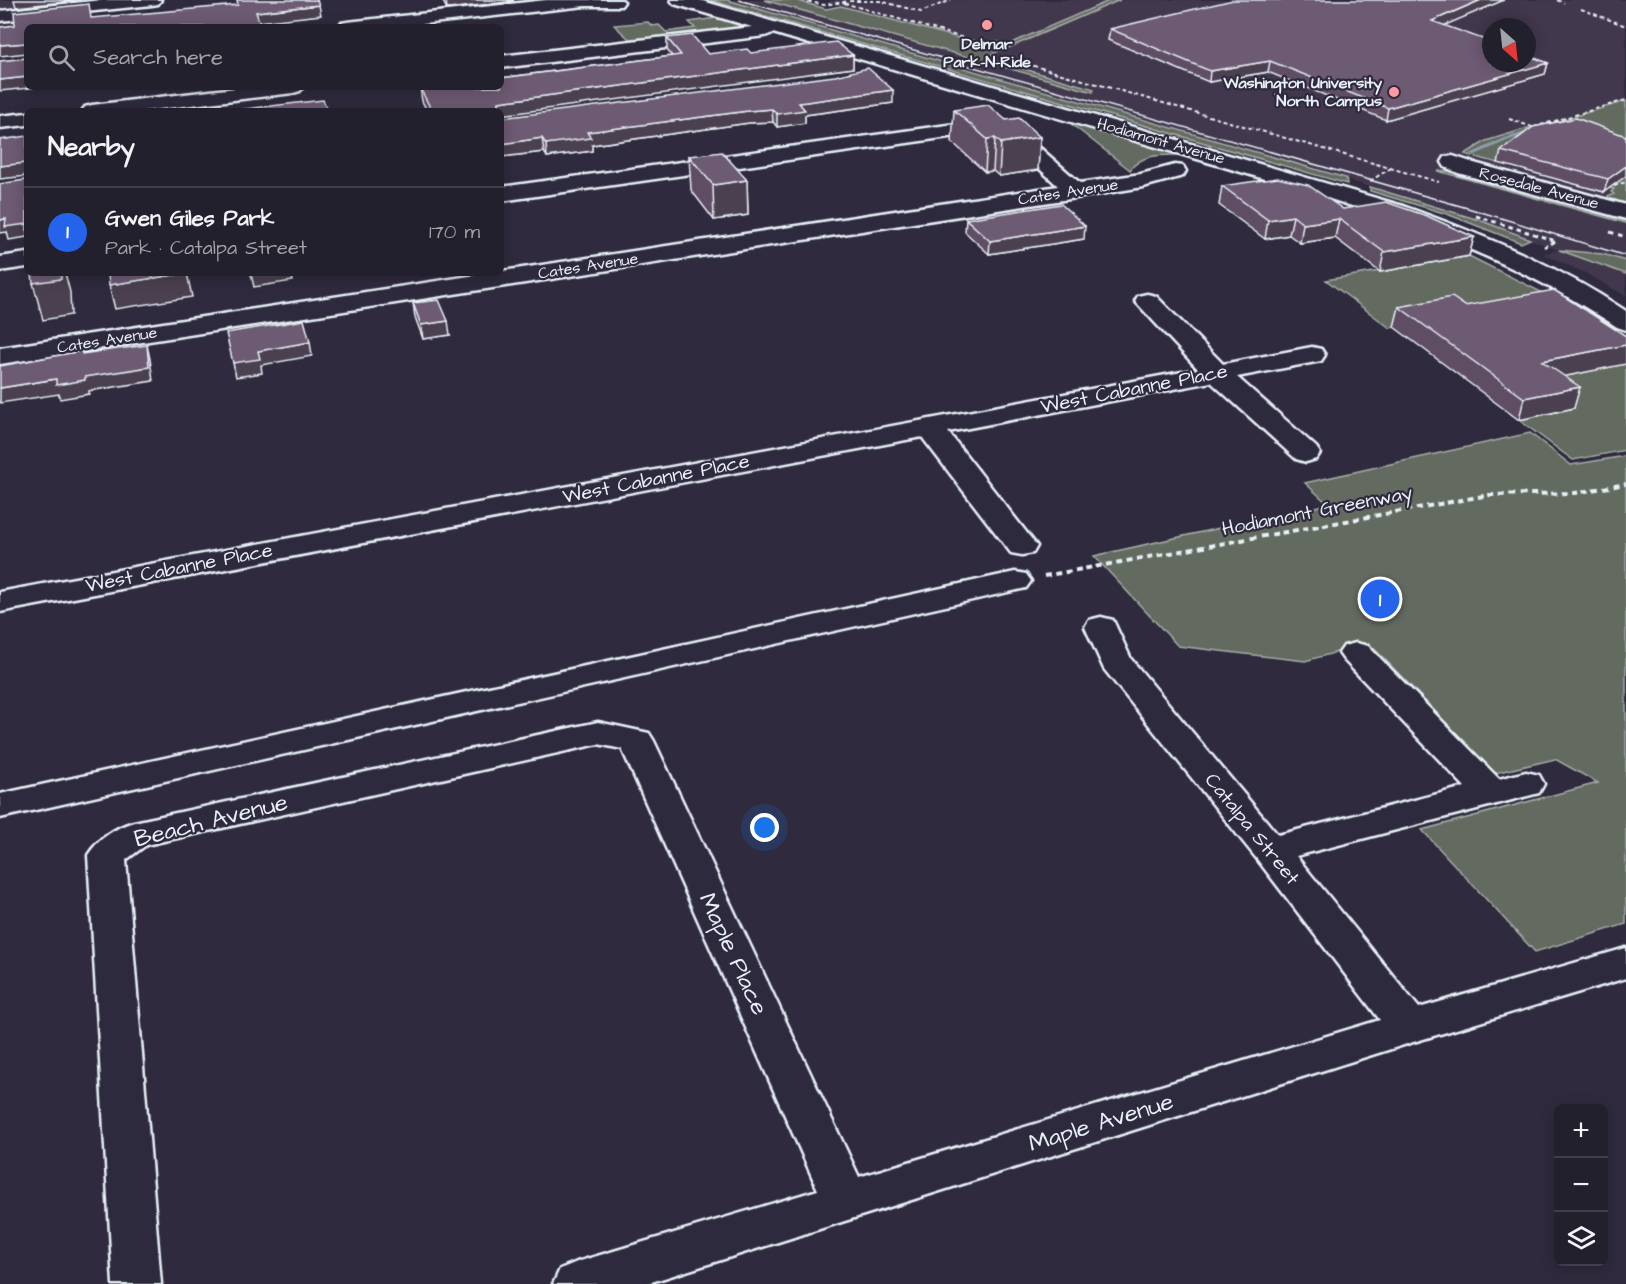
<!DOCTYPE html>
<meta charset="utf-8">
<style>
:root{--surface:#23202e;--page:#2f2d3a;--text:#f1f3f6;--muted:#a3a3aa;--line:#403e4a;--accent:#2563eb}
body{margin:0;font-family:"Architects Daughter",sans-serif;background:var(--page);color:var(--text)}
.controls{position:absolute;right:18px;bottom:18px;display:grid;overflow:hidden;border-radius:9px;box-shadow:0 3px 15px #0003}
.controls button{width:54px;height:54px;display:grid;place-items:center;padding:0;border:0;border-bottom:2px solid var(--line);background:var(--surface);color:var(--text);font:30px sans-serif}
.compass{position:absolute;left:1482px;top:18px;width:54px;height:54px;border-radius:50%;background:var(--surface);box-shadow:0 3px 15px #0003;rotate:153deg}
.you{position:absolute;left:765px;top:828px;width:21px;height:21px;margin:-15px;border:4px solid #fff;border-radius:50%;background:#1a73e8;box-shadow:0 0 0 9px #1a73e833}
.badge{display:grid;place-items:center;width:39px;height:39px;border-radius:50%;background:var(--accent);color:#fff;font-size:20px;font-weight:700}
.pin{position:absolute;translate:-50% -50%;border:3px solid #fff;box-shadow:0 2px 6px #0006}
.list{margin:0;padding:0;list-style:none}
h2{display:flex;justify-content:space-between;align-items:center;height:78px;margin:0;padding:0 24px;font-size:26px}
h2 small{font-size:20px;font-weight:400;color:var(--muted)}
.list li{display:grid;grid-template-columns:39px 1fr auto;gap:18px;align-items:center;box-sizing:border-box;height:90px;padding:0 24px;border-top:2px solid var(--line)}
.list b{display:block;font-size:22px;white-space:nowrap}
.list p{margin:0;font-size:20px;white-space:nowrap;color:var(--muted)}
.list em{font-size:20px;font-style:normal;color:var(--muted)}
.icon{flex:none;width:33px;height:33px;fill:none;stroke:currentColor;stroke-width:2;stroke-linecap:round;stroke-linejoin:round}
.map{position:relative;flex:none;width:1626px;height:1284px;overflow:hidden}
.search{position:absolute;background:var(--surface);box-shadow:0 3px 15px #0003;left:24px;top:24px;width:480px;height:66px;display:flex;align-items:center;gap:15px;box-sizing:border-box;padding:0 21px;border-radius:9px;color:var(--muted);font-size:22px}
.panel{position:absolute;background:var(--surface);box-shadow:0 3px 15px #0003;left:24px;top:108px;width:480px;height:168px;border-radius:9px}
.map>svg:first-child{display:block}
.built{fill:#42384d;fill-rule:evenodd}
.green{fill:#636a5e;stroke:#a6aeab;stroke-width:1.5}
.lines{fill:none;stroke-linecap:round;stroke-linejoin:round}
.stream{fill:#8c9dac;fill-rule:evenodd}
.minor-casing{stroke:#e8f1f8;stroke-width:5}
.path-far2{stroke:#e8f1f8;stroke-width:2;stroke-dasharray:4 3;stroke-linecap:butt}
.path-far1{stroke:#e8f1f8;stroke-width:3;stroke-dasharray:4.5 4;stroke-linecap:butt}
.path{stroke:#e8f1f8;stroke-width:4;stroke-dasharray:6 4.5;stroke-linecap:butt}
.minor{fill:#2f2a3d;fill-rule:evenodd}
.tram{stroke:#e8f1f8;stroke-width:1.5}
.wall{fill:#5e4d63;stroke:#e8f1f8;stroke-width:1.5}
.shaded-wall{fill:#4c3f50;stroke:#e8f1f8;stroke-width:1.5}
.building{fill:#6d5a73;stroke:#e8f1f8;stroke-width:1.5}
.poi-dot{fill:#ff9aa2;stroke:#2f2a3d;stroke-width:2}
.labels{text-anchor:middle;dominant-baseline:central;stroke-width:4.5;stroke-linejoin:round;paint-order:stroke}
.far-poi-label{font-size:16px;font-weight:bold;fill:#e8f1f8;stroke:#2f2a3d}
.far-street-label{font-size:16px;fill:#e8f1f8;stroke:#2f2a3d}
.street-label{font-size:20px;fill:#e8f1f8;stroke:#2f2a3d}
.near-street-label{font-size:24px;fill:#e8f1f8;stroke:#2f2a3d}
</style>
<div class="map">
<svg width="1626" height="1284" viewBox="0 0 1626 1284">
<rect width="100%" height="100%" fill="#2f2a3d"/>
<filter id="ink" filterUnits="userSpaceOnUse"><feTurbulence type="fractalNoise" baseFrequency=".0167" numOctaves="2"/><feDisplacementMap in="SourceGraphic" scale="12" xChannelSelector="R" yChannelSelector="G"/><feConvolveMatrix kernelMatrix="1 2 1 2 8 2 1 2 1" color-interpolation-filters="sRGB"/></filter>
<g filter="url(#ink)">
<path class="built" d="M 0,0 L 141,0 L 0,14 Z
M 727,0 L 764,0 L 979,61 L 999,62 L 991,59 L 991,56 L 999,49 L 827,2 L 834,0 L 1626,0 L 1626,261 L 1602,254 L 1561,250 L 1626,274 L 1626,296 L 1585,273 L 1543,254 L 1558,250 L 1479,220 L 1347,180 L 1346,178 ZM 1491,27 L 1527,27 L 1527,63 L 1491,63 Z"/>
<path class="green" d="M 710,0 L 727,0 L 1346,178 L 1347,184 Z
M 764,0 L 795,0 L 826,9 L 841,6 L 984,45 L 994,41 L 1009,44 L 1111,0 L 1120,0 L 1008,48 L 1000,50 L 991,56 L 991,59 L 999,62 L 1094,89 L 1093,92 Z
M 716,18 L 752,29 L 659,41 L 654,37 L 629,39 L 614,25 L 648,22 L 652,26 L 659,25 L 666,32 L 695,28 L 689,22 Z
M 1626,101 L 1626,149 L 1545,125 Z
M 1070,123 L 1178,155 C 1160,155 1142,154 1130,170 Z
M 1528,128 L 1533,129 L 1511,155 L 1498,163 L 1465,154 L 1486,141 Z
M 1607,169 L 1626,176 L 1626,206 L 1602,200 L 1614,194 L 1611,192 L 1614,189 L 1609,188 Z
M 1438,171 L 1455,171 L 1626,217 L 1626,223 Z
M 1370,187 L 1479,220 L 1530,239 L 1521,243 L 1447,214 L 1370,191 Z
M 1559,250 L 1602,254 L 1626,261 L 1626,274 Z
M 1469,256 L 1551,297 L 1390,328 L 1326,280 Z
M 1626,364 L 1626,450 L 1573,460 L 1519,420 L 1573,408 L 1537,382 Z
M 1530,433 L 1571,465 L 1626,456 L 1626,924 L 1535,952 L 1422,830 L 1598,783 L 1555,759 L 1495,773 L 1369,643 L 1305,661 L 1178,646 L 1094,556 L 1328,504 L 1305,483 Z"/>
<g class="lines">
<path class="stream" d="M 1535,129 L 1538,131 L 1537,132 L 1509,140 L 1475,155 L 1470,154 L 1505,138 Z"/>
<defs>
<path id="minor" d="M 102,0 L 161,0 L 158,4 L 152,5 L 0,21 L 0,11 Z
M 546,0 L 622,0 L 624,2 L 621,6 L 585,6 L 396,27 L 338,27 L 341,23 L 347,22 Z
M 671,0 L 699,0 L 1403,206 C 1481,234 1557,265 1626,311 L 1626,330 L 1617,327 C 1486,240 1343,203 1194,158 C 1054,117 913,75 773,33 L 765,36 L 501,68 L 501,56 L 752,27 L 674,4 Z
M 244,87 L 303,87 L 300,91 L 293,93 L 142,111 L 82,111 L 85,107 L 92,105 Z
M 27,113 L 27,125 L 0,128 L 0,116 Z
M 998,118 L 1015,126 L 1080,183 L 1141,174 L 1175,165 L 1183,166 L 1186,171 L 1183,176 L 1143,187 L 1076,198 L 0,364 L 0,348 L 1058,186 L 998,130 L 501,201 L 501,187 Z
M 1453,156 L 1474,163 L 1626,205 L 1626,219 L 1458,173 L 1445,167 L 1442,162 L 1445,157 Z
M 27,253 L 27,267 L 0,271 L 0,257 Z
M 1147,294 L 1156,296 L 1223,364 L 1312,347 L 1321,349 L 1325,355 L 1321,361 L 1237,377 L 1316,447 L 1320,453 L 1316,459 L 1306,462 L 1296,459 L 1211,382 L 948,432 L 1037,546 L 1033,553 L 1022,555 L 1011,553 L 922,437 L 0,612 L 0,592 L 1198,369 L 1135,301 L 1138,296 Z
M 1015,572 L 1026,574 L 1031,581 L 1026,588 L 0,818 L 0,794 Z
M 1101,617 L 1113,620 L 1131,659 L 1278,835 L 1465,787 L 1344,660 L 1339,653 L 1344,646 L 1356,643 L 1368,646 L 1499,779 L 1526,772 L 1539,775 L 1544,784 L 1539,793 L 1296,856 L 1419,1008 L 1626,948 L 1626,978 L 1410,1043 L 645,1284 L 553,1284 L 560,1269 L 577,1262 L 818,1190 L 622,749 L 598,744 L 146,845 L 126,860 L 161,1284 L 113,1284 L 88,855 C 98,839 116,827 134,822 L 598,722 L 649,733 L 654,741 L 859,1177 L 1380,1020 L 1257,859 L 1104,669 L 1085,627 L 1089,620 Z"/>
</defs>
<use href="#minor" class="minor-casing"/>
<path class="path-far2" d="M 801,0 L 824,5 L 850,1 L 880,1 L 921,12 L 951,0
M 1557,0 L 1564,3
M 844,3 L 984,44
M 1581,9 L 1626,26
M 1013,60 L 1439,182
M 1509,119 L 1538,129
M 1534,127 L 1626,100
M 1370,181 L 1391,168
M 1614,186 L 1626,182"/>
<path class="path-far1" d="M 1476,216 L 1556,241 L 1544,247
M 1610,232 L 1626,237"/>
<path class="path" d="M 1044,576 L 1489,495 L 1575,493 L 1626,484"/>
<use href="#minor" class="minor"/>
<path class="tram" d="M 739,0 L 1471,209 L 1626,256"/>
</g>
<path class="wall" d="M 442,0 L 514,0 L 507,2 L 447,9 Z
M 1444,26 L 1548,63 L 1545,74 L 1386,120 L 1268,72 L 1209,82 L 1108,40 L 1110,29 Z
M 667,38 L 708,54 L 751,53 L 853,55 L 853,68 L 501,111 L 427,111 L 422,101 L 420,88 L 672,56 L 667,50 Z
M 893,103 L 805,115 L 805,123 L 777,127 L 773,122 L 749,123 L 592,145 L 592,151 L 547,157 L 544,152 L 501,157 L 501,118 Z
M 954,110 L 1006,120 L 1040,137 L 1038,170 L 999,176 L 993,171 L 985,172 L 952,142 Z
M 1626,136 L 1604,192 L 1498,163 L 1501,151 Z
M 689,156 L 747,180 L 748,215 L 714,220 L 691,190 Z
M 1222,186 L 1343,209 L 1474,237 L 1469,256 L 1380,272 L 1335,238 L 1300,243 L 1289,235 L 1265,239 L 1219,205 Z
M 966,219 L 1084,239 L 989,254 L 965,232 Z
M 413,303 L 450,335 L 423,339 L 415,317 Z
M 1399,307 L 1564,376 L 1574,408 L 1519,420 L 1394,327 Z"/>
<path class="shaded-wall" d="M 14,0 L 81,0 L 16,7 Z
M 446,0 L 514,0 L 507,2 L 447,9 Z
M 1481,0 L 1504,0 L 1429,32 L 1432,21 Z
M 319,5 L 321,15 L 258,22 L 256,12 Z
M 26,43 L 27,53 L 0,56 L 0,45 Z
M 853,55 L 853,68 L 501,115 L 501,111 L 498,111 L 499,102 Z
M 1270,61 L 1268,72 L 1209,82 L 1210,71 Z
M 1548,63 L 1545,74 L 1386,120 L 1388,108 Z
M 27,77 L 27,87 L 39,87 L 0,91 L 0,80 Z
M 893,90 L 893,103 L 805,115 L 805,123 L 777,127 L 777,114 L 799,103 Z
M 772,109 L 773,122 L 749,123 L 592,145 L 592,151 L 547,157 L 546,144 L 587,132 L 748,111 Z
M 1040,137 L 1038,170 L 999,176 L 1001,143 Z
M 542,138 L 544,152 L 501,157 L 501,144 Z
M 995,138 L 993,171 L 985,172 L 987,139 Z
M 25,163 L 27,176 L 0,179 L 0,166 Z
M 1626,166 L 1626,176 L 1604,192 L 1608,179 Z
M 747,180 L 748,215 L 714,220 L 713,185 Z
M 1293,216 L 1289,235 L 1265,239 L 1268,220 Z
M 6,219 L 27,224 L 27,237 L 9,240 L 7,232 L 0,233 L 0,220 Z
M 1339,219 L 1335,238 L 1300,243 L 1303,224 Z
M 1085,226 L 1084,239 L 989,254 L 990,241 Z
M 1474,237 L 1469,256 L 1380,272 L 1384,252 Z
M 61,273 L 65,273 L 70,292 L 71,315 L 43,320 L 33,283 Z
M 187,273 L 192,297 L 115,309 L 109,285 Z
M 255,273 L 291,273 L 293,281 L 254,287 L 251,274 Z
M 448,321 L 450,335 L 423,339 L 421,325 Z
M 310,342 L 312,356 L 261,365 L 262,373 L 236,377 L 233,363 L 258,351 Z
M 147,345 L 150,359 L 153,381 L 89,391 L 89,394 L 60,399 L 59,394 L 0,403 L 0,388 L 56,379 L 85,377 Z
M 1626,345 L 1626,364 L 1537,382 L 1542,361 Z
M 1580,387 L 1574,408 L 1519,420 L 1524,398 Z"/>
<path class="building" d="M 237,0 L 317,0 L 319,5 L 256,12 L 261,27 L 27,27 L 27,77 L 0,80 L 0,61 L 26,58 L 26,43 L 0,45 L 0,27 L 15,25 L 14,12 L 89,4 L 91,18 L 238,5 Z
M 1233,0 L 1481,0 L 1432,21 L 1491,42 L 1491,63 L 1527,63 L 1527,55 L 1548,63 L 1388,108 L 1270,61 L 1210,71 L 1110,29 Z
M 692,35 L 708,54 L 747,49 L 751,53 L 836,42 L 853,55 L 499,102 L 498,111 L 432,111 L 420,88 L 430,87 L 501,87 L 501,78 L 681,55 L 667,38 Z
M 868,68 L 893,90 L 799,103 L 805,110 L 777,114 L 772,109 L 748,111 L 587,132 L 591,138 L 546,144 L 542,138 L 501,144 L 501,118 L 835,76 Z
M 323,100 L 328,111 L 228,111 Z
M 988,105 L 1006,120 L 1019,118 L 1040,137 L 1001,143 L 995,138 L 987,139 L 954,110 Z
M 1576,118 L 1626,136 L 1626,166 L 1608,179 L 1501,151 L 1533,127 Z
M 27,136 L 27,224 L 5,227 L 6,219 L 0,220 L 0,184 L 25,180 L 25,163 L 0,166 L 0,140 Z
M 722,152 L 747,180 L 713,185 L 689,156 Z
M 1278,178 L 1308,185 L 1343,209 L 1386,202 L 1427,216 L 1474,237 L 1384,252 L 1339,219 L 1303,224 L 1293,216 L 1268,220 L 1222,186 Z
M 1061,204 L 1085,226 L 990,241 L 966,219 Z
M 32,273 L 61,273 L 61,279 L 33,283 Z
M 108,273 L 187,273 L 109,285 Z
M 1554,290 L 1626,336 L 1626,345 L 1542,361 L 1580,387 L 1524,398 L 1399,307 L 1452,297 L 1465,306 Z
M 439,300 L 448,321 L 421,325 L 413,303 Z
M 304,320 L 310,342 L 258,351 L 260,359 L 233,363 L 226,333 Z
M 147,345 L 149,367 L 85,377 L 85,380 L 56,385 L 56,379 L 0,388 L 0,366 L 82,351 L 82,354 Z"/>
</g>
<g class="poi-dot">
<circle cx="987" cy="25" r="6"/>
<circle cx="1394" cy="92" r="6"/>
</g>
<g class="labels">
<g class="far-poi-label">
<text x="987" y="44">Delmar<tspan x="987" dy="18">Park-N-Ride</tspan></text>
<text x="1382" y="83" text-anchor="end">Washington University<tspan x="1382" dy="18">North Campus</tspan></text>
</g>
<g class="far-street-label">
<text transform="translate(1161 141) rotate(16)">Hodiamont Avenue</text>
<text transform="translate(1539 188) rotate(15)">Rosedale Avenue</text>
<text transform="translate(1068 192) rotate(-9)">Cates Avenue</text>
<text transform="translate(588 266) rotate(-9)">Cates Avenue</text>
<text transform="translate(107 340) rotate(-9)">Cates Avenue</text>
</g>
<g class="street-label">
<text transform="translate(1134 389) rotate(-11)">West Cabanne Place</text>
<text transform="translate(656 479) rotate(-11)">West Cabanne Place</text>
<text transform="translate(1317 511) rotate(-11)">Hodiamont Greenway</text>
<text transform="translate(179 568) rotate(-11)">West Cabanne Place</text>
<text transform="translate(1252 829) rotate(51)">Catalpa Street</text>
</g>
<g class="near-street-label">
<text transform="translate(211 821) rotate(-14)">Beach Avenue</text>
<text transform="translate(733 954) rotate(65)">Maple Place</text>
<text transform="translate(1101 1123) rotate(-17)">Maple Avenue</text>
</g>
</g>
</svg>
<div class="controls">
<button>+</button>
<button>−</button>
<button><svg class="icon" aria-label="layers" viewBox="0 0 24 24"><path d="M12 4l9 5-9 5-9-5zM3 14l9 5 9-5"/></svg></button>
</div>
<svg class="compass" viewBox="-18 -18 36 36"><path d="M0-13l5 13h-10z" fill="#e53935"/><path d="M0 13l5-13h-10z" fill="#a3a3aa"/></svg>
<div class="you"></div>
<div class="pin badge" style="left:1380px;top:599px">1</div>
<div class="search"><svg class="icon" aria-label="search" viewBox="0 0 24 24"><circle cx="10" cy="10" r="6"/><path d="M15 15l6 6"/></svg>Search here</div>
<section class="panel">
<h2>Nearby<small></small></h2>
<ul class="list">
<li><span class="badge">1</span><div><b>Gwen Giles Park</b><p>Park · Catalpa Street</p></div><em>170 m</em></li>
</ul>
</section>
</div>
